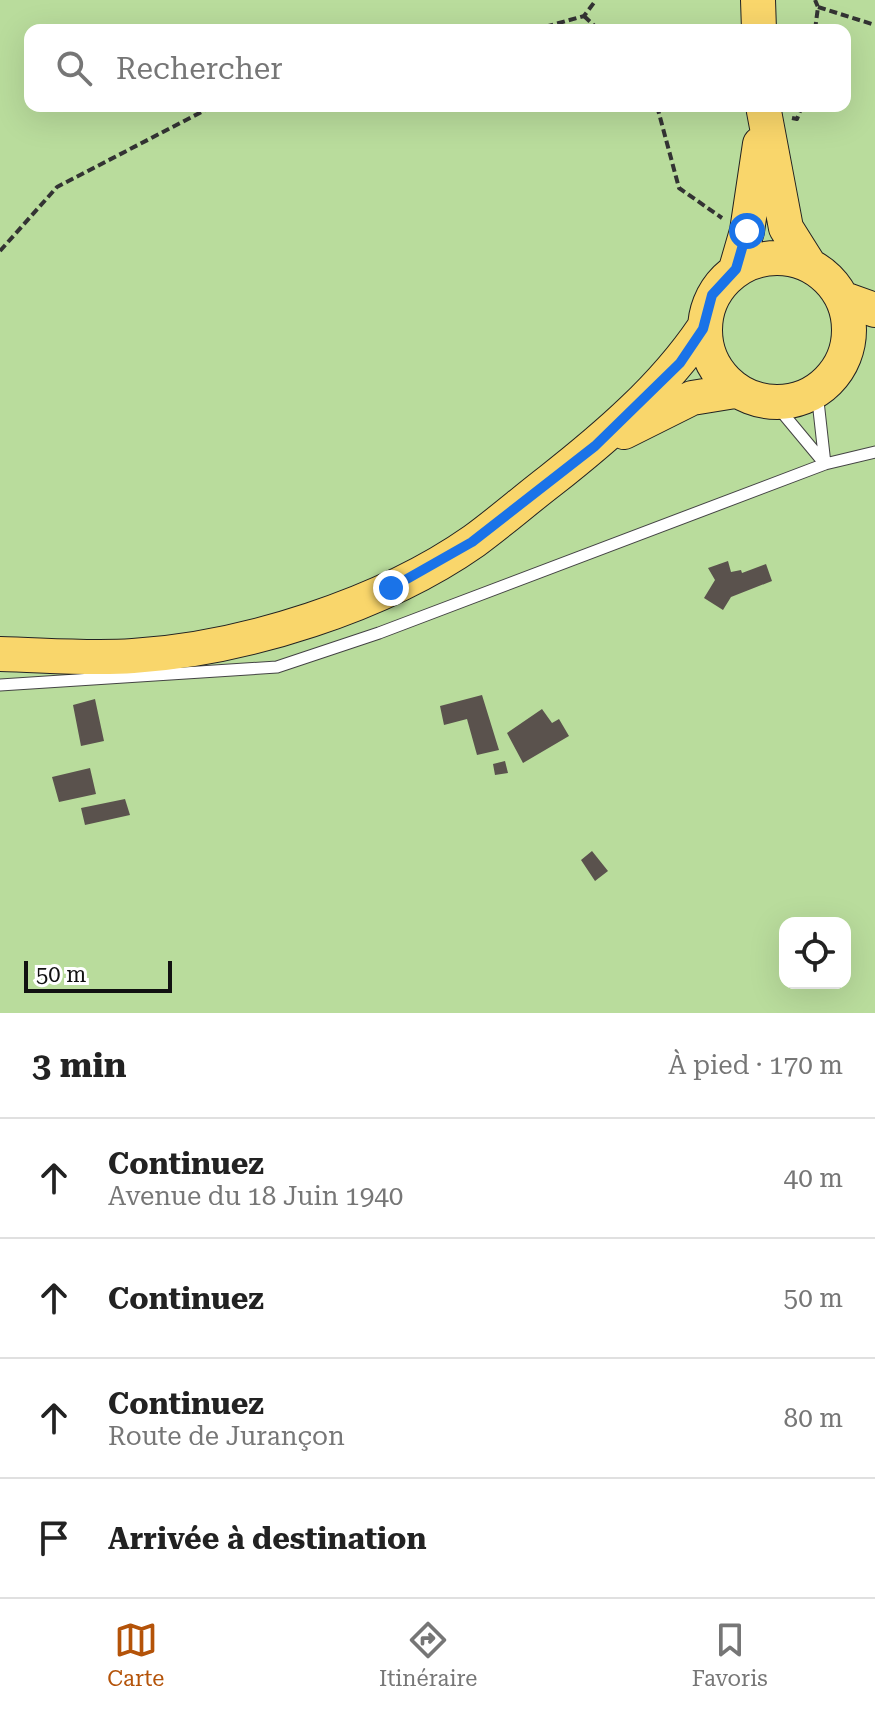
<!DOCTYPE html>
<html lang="fr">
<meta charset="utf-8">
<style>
:root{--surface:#fff;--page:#f6f6f6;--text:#222;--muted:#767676;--line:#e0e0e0;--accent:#b45309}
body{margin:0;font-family:"Roboto Serif",serif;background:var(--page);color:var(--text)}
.controls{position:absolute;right:24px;bottom:24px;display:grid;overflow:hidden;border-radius:16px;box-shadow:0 8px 32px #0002}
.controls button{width:72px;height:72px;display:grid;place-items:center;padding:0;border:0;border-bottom:2px solid var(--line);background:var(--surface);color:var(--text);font:40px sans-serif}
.scale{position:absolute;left:24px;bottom:20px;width:148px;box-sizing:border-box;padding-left:8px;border:4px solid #111;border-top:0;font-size:22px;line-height:28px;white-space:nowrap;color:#111;-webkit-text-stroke:6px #fff;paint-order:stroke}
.stop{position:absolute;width:24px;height:24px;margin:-18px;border:6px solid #1a73e8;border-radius:50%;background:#fff}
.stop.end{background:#1a73e8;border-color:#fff;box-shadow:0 2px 8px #0008}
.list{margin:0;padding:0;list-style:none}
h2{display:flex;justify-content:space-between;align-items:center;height:104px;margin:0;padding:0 32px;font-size:34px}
h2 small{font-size:26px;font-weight:400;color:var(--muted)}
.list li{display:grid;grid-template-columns:52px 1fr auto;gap:24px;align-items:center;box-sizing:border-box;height:120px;padding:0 32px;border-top:2px solid var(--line)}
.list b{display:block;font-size:30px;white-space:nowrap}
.list p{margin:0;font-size:26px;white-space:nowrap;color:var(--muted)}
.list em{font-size:26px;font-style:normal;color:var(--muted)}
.icon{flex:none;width:44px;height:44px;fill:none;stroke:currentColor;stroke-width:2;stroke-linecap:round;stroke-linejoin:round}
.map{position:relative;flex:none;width:875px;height:1013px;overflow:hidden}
.search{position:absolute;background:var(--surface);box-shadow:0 8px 32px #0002;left:24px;right:24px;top:24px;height:88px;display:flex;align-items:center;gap:20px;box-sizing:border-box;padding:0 28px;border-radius:16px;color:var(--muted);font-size:30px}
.sheet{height:584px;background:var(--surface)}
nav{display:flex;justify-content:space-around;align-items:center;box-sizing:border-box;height:112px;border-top:2px solid var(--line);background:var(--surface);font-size:22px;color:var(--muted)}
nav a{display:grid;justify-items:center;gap:4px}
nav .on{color:var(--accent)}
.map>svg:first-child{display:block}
.forest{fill:#b9dc9c;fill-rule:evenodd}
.building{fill:#5a524d}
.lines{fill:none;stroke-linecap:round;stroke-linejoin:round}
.lane-casing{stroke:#444;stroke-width:13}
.primary-casing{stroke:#222;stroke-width:36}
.path{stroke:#333;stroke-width:4;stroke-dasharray:8 4;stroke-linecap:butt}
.lane{stroke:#fff;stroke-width:11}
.primary{stroke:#f9d66b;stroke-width:34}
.route{stroke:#1a73e8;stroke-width:10}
</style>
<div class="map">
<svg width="875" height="1013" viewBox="0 0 875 1013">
<rect width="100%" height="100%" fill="#fffdf5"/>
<path class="forest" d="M 0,0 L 875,0 L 875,1013 L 0,1013 ZM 30,30 L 845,30 L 845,106 L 30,106 ZM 785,923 L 845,923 L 845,983 L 785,983 Z"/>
<path class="building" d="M 728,561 L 731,572 L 741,570 L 742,573 L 766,564 L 772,581 L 731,597 L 723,610 L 704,598 L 715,580 L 708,568 Z
M 482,695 L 499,750 L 477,755 L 467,719 L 444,725 L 440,706 Z
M 95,699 L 104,741 L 81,746 L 73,705 Z
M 542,709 L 552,723 L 559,719 L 569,736 L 523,763 L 507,733 Z
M 505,761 L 508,773 L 495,775 L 493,764 Z
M 90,768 L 96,794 L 59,802 L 52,777 Z
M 125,799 L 130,815 L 85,825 L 81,808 Z
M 592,851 L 608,871 L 595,881 L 581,860 Z"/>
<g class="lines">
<defs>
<path id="lane" d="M 817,392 L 825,464
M 775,404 L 825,464
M 0,685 L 277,667 L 379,633 L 825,464 L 875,452"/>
<path id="primary" d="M 758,0 L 759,30
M 763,106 L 786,228 L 808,263
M705 330a72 72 0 1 1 144 0a72 72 0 1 1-144 0Z
M 736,269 L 747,231 L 760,144
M 844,299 L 875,310
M 624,432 L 692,398 L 735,391
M 0,654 C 44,655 89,659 133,656 C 244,649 383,605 474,541 C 500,522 524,501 550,481 C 606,437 663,388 703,329"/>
</defs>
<use href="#lane" class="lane-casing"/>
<use href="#primary" class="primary-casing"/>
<path class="path" d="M 818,7 L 875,25
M 584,16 L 599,30
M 534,30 L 584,16 L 596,0
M 815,30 L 818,7 L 815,0
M 657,106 L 679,188 L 722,218
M 792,118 L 797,119 L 802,106
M 0,251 L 57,187 L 213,106"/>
<use href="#lane" class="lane"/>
<use href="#primary" class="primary"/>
</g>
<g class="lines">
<path class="route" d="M 391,588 L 472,542 L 595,446 L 680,363 L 703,329 L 712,295 L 736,269 L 747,231"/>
</g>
</svg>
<div class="controls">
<button><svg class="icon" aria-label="locate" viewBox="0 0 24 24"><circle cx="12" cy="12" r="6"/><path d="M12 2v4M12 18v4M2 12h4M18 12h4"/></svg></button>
</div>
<div class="scale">50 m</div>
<div class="stop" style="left:747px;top:231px"></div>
<div class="stop end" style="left:391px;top:588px"></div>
<div class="search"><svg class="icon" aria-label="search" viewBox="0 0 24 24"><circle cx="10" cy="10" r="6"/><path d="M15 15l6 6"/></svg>Rechercher</div>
</div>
<section class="sheet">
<h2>3 min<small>À pied · 170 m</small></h2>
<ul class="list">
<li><svg class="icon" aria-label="ahead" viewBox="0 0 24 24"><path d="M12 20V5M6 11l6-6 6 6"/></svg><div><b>Continuez</b><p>Avenue du 18 Juin 1940</p></div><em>40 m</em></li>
<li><svg class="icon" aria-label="ahead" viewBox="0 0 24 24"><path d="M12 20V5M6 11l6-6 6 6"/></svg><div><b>Continuez</b></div><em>50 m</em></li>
<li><svg class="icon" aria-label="ahead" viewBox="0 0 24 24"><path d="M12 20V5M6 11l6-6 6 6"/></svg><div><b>Continuez</b><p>Route de Jurançon</p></div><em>80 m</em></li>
<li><svg class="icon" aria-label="arrive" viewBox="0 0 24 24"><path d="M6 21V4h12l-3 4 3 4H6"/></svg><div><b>Arrivée à destination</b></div></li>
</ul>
</section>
<nav>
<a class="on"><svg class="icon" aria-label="map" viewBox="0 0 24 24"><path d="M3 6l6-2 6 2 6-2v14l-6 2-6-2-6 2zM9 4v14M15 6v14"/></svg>Carte</a>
<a><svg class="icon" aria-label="directions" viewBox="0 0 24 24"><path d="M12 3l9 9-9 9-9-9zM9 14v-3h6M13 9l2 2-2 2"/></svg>Itinéraire</a>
<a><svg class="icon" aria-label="saved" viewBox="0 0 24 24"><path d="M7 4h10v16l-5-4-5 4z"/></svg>Favoris</a>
</nav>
